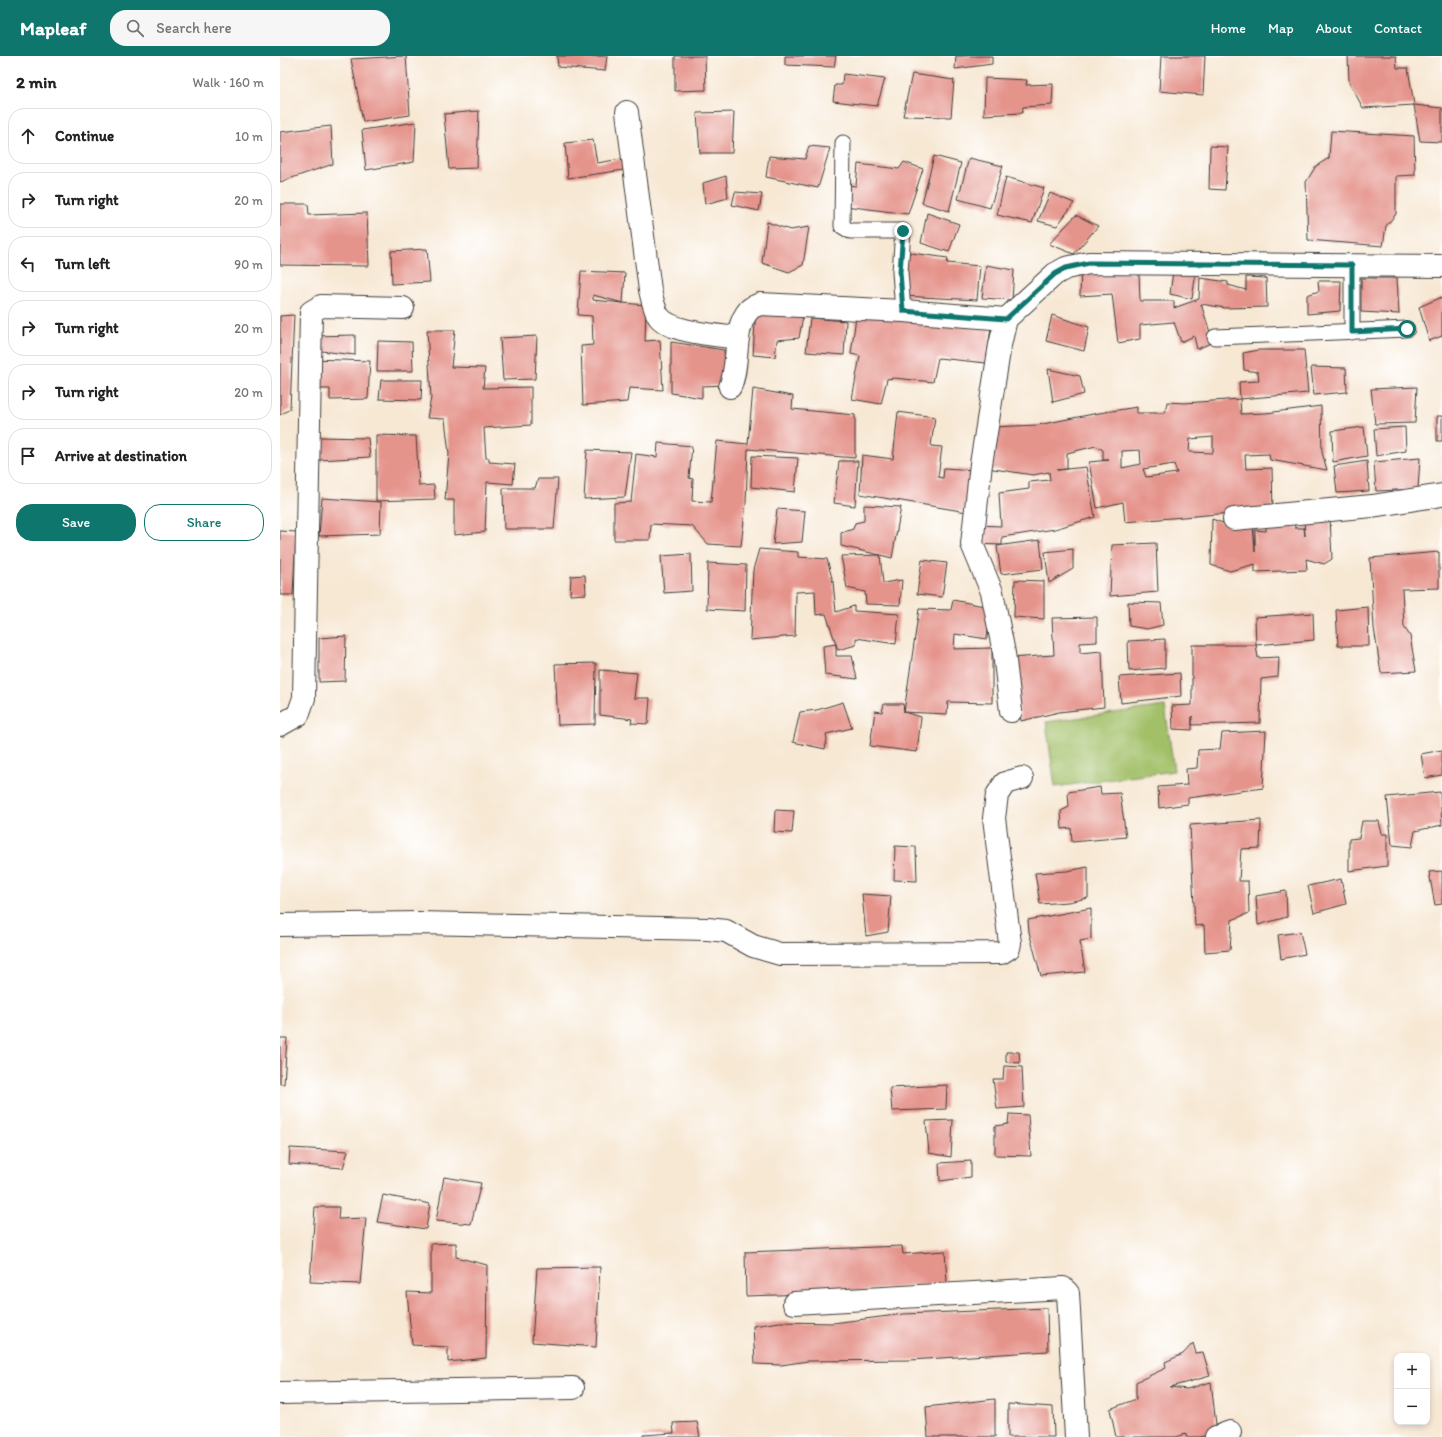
<!DOCTYPE html>
<meta charset="utf-8">
<style>
:root{--surface:#fff;--page:#f6f6f6;--text:#222;--muted:#767676;--line:#e0e0e0;--accent:#0f766e}
body{margin:0;font-family:Itim,sans-serif;background:var(--page);color:var(--text)}
.controls{position:absolute;right:12px;bottom:12px;display:grid;overflow:hidden;border-radius:8px;box-shadow:0 2px 6px #0003}
.controls button{width:36px;height:36px;display:grid;place-items:center;padding:0;border:0;border-bottom:1px solid var(--line);background:var(--surface);color:var(--text);font:20px sans-serif}
.stop{position:absolute;width:12px;height:12px;margin:-9px;border:3px solid #0f766e;border-radius:50%;background:#fff}
.stop.end{background:#0f766e;border-color:#fff;box-shadow:0 1px 4px #0008}
.list{margin:0;padding:0;list-style:none}
h2{display:flex;justify-content:space-between;align-items:center;height:52px;margin:0;padding:0 16px;font-size:17px}
h2 small{font-size:13px;font-weight:400;color:var(--muted)}
.list li{display:grid;grid-template-columns:26px 1fr auto;gap:12px;align-items:center;box-sizing:border-box;height:56px;margin:0 8px 8px;padding:0 8px;border:1px solid var(--line);border-radius:16px}
.list b{display:block;font-size:15px;white-space:nowrap}
.list em{font-size:13px;font-style:normal;color:var(--muted)}
.actions{display:flex;gap:8px;padding:12px 16px}
.actions a{flex:1;padding:9px 0;border:1px solid var(--accent);border-radius:16px;text-align:center;font-size:14px;color:var(--accent)}
.actions .main{background:var(--accent);color:#fff}
.icon{flex:none;width:22px;height:22px;fill:none;stroke:currentColor;stroke-width:2;stroke-linecap:round;stroke-linejoin:round}
.map{position:relative;flex:none;width:1162px;height:1381px;overflow:hidden}
header{display:flex;align-items:center;gap:24px;box-sizing:border-box;height:56px;padding:0 20px;background:var(--accent);color:#fff}
header strong{font-size:19px}
nav{display:flex;gap:22px;margin-inline-start:auto;font-size:14px}
.search{width:280px;height:36px;background:var(--page);display:flex;align-items:center;gap:10px;box-sizing:border-box;padding:0 14px;border-radius:16px;color:var(--muted);font-size:15px}
main{display:flex}
aside{flex:1;background:var(--surface)}
.map>svg:first-child{display:block}
.green{fill:#a2c067;stroke:#5f6e42}
.building{fill:#e5948c;fill-rule:evenodd}
.lines{fill:none;stroke-linecap:round;stroke-linejoin:round}
.service-casing{stroke:#3d3b38;stroke-width:17}
.minor-casing{stroke:#3d3b38;stroke-width:24}
.service{stroke:#fff;stroke-width:15}
.minor{stroke:#fff;stroke-width:22}
.route{stroke:#0f766e;stroke-width:5}
</style>
<header>
<strong>Mapleaf</strong>
<div class="search"><svg class="icon" aria-label="search" viewBox="0 0 24 24"><circle cx="10" cy="10" r="6"/><path d="M15 15l6 6"/></svg>Search here</div>
<nav><a>Home</a><a>Map</a><a>About</a><a>Contact</a></nav>
</header>
<main>
<aside>
<h2>2 min<small>Walk · 160 m</small></h2>
<ul class="list">
<li><svg class="icon" aria-label="ahead" viewBox="0 0 24 24"><path d="M12 20V5M6 11l6-6 6 6"/></svg><div><b>Continue</b></div><em>10 m</em></li>
<li><svg class="icon" aria-label="right" viewBox="0 0 24 24"><path d="M7 20v-9h11M14 6l5 5-5 5"/></svg><div><b>Turn right</b></div><em>20 m</em></li>
<li><svg class="icon" aria-label="left" viewBox="0 0 24 24"><path d="M17 20v-9H6M10 6l-5 5 5 5"/></svg><div><b>Turn left</b></div><em>90 m</em></li>
<li><svg class="icon" aria-label="right" viewBox="0 0 24 24"><path d="M7 20v-9h11M14 6l5 5-5 5"/></svg><div><b>Turn right</b></div><em>20 m</em></li>
<li><svg class="icon" aria-label="right" viewBox="0 0 24 24"><path d="M7 20v-9h11M14 6l5 5-5 5"/></svg><div><b>Turn right</b></div><em>20 m</em></li>
<li><svg class="icon" aria-label="arrive" viewBox="0 0 24 24"><path d="M6 21V4h12l-3 4 3 4H6"/></svg><div><b>Arrive at destination</b></div></li>
</ul>
<div class="actions"><a class="main">Save</a><a>Share</a></div>
</aside>
<div class="map">
<svg width="1162" height="1381" viewBox="0 0 1162 1381">
<rect width="100%" height="100%" fill="#fff"/>
<filter id="ink" filterUnits="userSpaceOnUse"><feTurbulence type="fractalNoise" baseFrequency=".025" numOctaves="2"/><feDisplacementMap in="SourceGraphic" scale="8" xChannelSelector="R" yChannelSelector="G"/><feConvolveMatrix kernelMatrix="1 2 1 2 8 2 1 2 1" color-interpolation-filters="sRGB"/></filter>
<filter id="wash" filterUnits="userSpaceOnUse"><feTurbulence type="fractalNoise" baseFrequency=".012" numOctaves="4" result="noise"/><feDisplacementMap in="SourceGraphic" scale="16" xChannelSelector="R" yChannelSelector="G"/><feGaussianBlur stdDeviation="0.9" result="paint"/><feColorMatrix in="noise" values="0 0 0 0 0 0 0 0 0 0 0 0 0 0 0 0 0 1.4 0 .05"/><feComposite in="paint" operator="in"/></filter>
<g filter="url(#wash)">
<rect width="100%" height="100%" fill="#f7e8d4"/>
<path class="green" d="M 885,650 L 894,715 L 775,731 L 766,666 Z"/>
<g id="blocks">
<path class="building" d="M 126,0 L 130,59 L 83,66 L 71,3 Z
M 277,0 L 327,0 L 325,15 L 278,11 Z
M 395,0 L 425,0 L 426,34 L 395,35 Z
M 505,0 L 556,0 L 554,11 L 505,9 Z
M 676,0 L 712,0 L 712,8 L 675,13 Z
M 881,0 L 925,0 L 923,39 L 879,35 Z
M 1068,0 L 1116,0 L 1117,12 L 1128,12 L 1134,49 L 1083,52 L 1069,26 Z
M 563,18 L 605,23 L 597,50 L 553,45 L 555,29 L 562,29 Z
M 632,18 L 674,24 L 671,61 L 623,60 Z
M 705,22 L 747,24 L 746,29 L 773,28 L 772,49 L 743,51 L 742,57 L 704,59 Z
M 1134,49 L 1162,52 L 1162,86 L 1140,85 Z
M 199,55 L 197,112 L 169,113 L 164,58 Z
M 454,56 L 452,97 L 420,97 L 417,57 Z
M 136,66 L 134,106 L 86,114 L 82,74 Z
M 51,70 L 53,108 L 0,126 L 0,76 Z
M 1051,75 L 1134,80 L 1135,119 L 1116,120 L 1116,158 L 1106,170 L 1103,190 L 1028,184 L 1026,126 L 1036,110 L 1049,102 Z
M 313,84 L 317,107 L 341,103 L 344,114 L 288,122 L 285,87 Z
M 529,90 L 550,92 L 538,132 L 486,121 L 489,100 L 525,103 Z
M 930,90 L 948,91 L 945,134 L 929,133 Z
M 654,100 L 681,107 L 669,155 L 642,147 Z
M 689,102 L 723,110 L 710,152 L 678,143 Z
M 624,106 L 643,113 L 628,158 L 565,150 L 567,129 L 576,130 L 578,108 L 619,113 Z
M 446,120 L 448,142 L 425,148 L 423,127 Z
M 726,121 L 764,132 L 752,167 L 717,159 Z
M 455,136 L 482,138 L 479,155 L 452,149 Z
M 770,137 L 794,147 L 777,170 L 758,165 Z
M 0,148 L 28,148 L 29,159 L 87,157 L 89,210 L 0,209 Z
M 647,157 L 679,168 L 669,196 L 641,187 Z
M 796,159 L 818,170 L 794,198 L 769,188 Z
M 487,166 L 510,174 L 529,171 L 523,209 L 509,216 L 482,207 Z
M 147,193 L 150,226 L 112,228 L 111,195 Z
M 624,196 L 668,202 L 667,207 L 700,210 L 697,244 L 623,240 Z
M 706,209 L 734,214 L 732,244 L 702,242 Z
M 801,213 L 859,218 L 860,245 L 894,245 L 894,252 L 919,243 L 920,222 L 948,226 L 948,229 L 966,234 L 966,221 L 986,222 L 987,251 L 945,252 L 921,248 L 933,286 L 917,293 L 914,280 L 901,286 L 894,266 L 860,269 L 860,283 L 838,287 L 832,238 L 800,240 Z
M 301,215 L 345,217 L 343,247 L 366,249 L 365,285 L 380,284 L 383,334 L 349,332 L 347,346 L 303,349 L 301,290 L 313,289 L 312,260 L 298,259 ZM 313,239 L 343,247 L 313,244 Z
M 893,215 L 916,216 L 912,243 L 890,238 Z
M 1081,222 L 1117,222 L 1119,258 L 1081,256 Z
M 1038,225 L 1061,225 L 1060,255 L 1027,258 L 1027,239 L 1039,235 Z
M 1162,241 L 1162,280 L 1149,285 L 1139,251 Z
M 476,251 L 524,255 L 519,282 L 497,284 L 495,301 L 473,299 Z
M 577,253 L 712,264 L 706,307 L 658,302 L 653,326 L 614,322 L 607,323 L 601,348 L 572,343 L 580,300 L 571,298 Z
M 14,259 L 10,353 L 0,359 L 0,260 Z
M 772,259 L 809,271 L 804,295 L 766,285 Z
M 530,262 L 566,265 L 564,299 L 526,296 Z
M 147,274 L 175,274 L 171,311 L 205,312 L 203,332 L 251,331 L 251,369 L 204,372 L 206,402 L 209,402 L 209,406 L 235,408 L 233,428 L 207,426 L 205,476 L 174,479 L 174,444 L 165,444 L 169,398 L 165,363 L 147,362 L 151,342 Z
M 75,279 L 75,299 L 33,294 L 33,280 Z
M 257,280 L 255,323 L 223,324 L 220,282 Z
M 98,285 L 132,286 L 133,315 L 97,315 Z
M 391,286 L 444,294 L 447,329 L 422,330 L 422,342 L 391,337 Z
M 979,294 L 1024,294 L 1028,337 L 960,343 L 959,326 L 979,325 L 978,316 L 964,314 L 963,297 Z
M 32,303 L 90,305 L 88,343 L 50,344 L 50,333 L 32,333 Z
M 1031,311 L 1066,312 L 1067,336 L 1034,339 Z
M 768,313 L 800,320 L 804,338 L 773,346 Z
M 101,324 L 142,324 L 141,344 L 99,343 Z
M 1137,331 L 1135,367 L 1095,368 L 1091,333 Z
M 473,333 L 513,340 L 512,353 L 575,359 L 575,402 L 468,393 L 466,447 L 461,490 L 428,488 L 412,470 L 371,468 L 370,484 L 334,484 L 334,447 L 351,446 L 356,398 L 377,401 L 378,387 L 412,390 L 409,422 L 413,423 L 412,445 L 431,446 L 437,385 L 468,388 Z
M 960,343 L 961,358 L 986,357 L 1041,350 L 1042,396 L 1047,414 L 990,404 L 989,398 L 965,399 L 966,413 L 992,412 L 993,456 L 938,458 L 845,466 L 843,446 L 817,452 L 809,406 L 829,404 L 823,404 L 823,394 L 816,390 L 787,397 L 787,413 L 777,414 L 806,411 L 815,461 L 775,473 L 722,481 L 722,489 L 693,488 L 695,469 L 721,470 L 719,437 L 749,433 L 749,426 L 770,424 L 769,416 L 753,419 L 707,412 L 712,371 L 758,369 L 813,358 L 857,351 L 857,357 L 885,357 L 887,346 L 905,347 ZM 933,381 L 933,397 L 909,396 L 910,383 ZM 860,394 L 861,408 L 842,412 L 842,395 ZM 894,408 L 897,417 L 866,421 L 863,413 Z
M 618,356 L 655,361 L 651,390 L 662,391 L 658,421 L 663,422 L 664,412 L 694,414 L 687,456 L 580,438 L 582,399 L 613,403 Z
M 1157,360 L 1162,360 L 1162,385 L 1157,385 Z
M 1084,371 L 1087,400 L 1053,406 L 1052,375 Z
M 1125,371 L 1126,395 L 1096,400 L 1094,373 Z
M 96,379 L 136,380 L 139,430 L 154,429 L 155,443 L 96,445 Z
M 39,381 L 88,382 L 90,401 L 39,404 Z
M 307,394 L 351,396 L 345,441 L 304,443 Z
M 472,400 L 518,402 L 515,436 L 471,431 Z
M 1140,402 L 1138,433 L 1096,435 L 1094,406 Z
M 559,405 L 578,405 L 575,450 L 554,447 Z
M 1087,405 L 1089,435 L 1057,437 L 1054,410 Z
M 258,423 L 278,423 L 274,473 L 224,473 L 223,432 L 255,432 Z
M 42,442 L 101,446 L 100,478 L 39,480 Z
M 584,449 L 621,451 L 612,502 L 600,499 L 603,527 L 622,524 L 620,549 L 586,548 L 585,536 L 567,532 L 561,500 L 600,499 L 561,490 L 561,477 L 573,473 L 575,467 L 584,465 Z
M 497,453 L 525,455 L 522,486 L 493,488 Z
M 1050,461 L 1052,503 L 1044,508 L 1026,503 L 1027,514 L 975,516 L 975,508 L 950,515 L 931,509 L 932,463 L 951,470 L 973,468 L 975,496 L 975,474 L 986,475 L 986,468 L 1014,465 L 1015,472 L 1024,472 L 1025,480 L 1024,462 Z
M 0,475 L 16,476 L 13,539 L 0,539 Z
M 760,484 L 763,513 L 721,518 L 717,490 Z
M 876,487 L 878,536 L 830,540 L 832,489 Z
M 479,493 L 518,496 L 518,501 L 547,503 L 553,526 L 556,556 L 574,550 L 574,555 L 619,558 L 616,588 L 576,582 L 576,589 L 558,594 L 556,588 L 556,600 L 572,600 L 577,623 L 545,619 L 543,590 L 556,588 L 546,558 L 536,559 L 535,535 L 516,536 L 515,580 L 470,584 L 473,514 Z
M 793,493 L 793,513 L 769,527 L 765,496 Z
M 1159,496 L 1159,532 L 1122,533 L 1124,571 L 1130,580 L 1136,615 L 1101,617 L 1094,572 L 1090,502 Z
M 411,498 L 412,535 L 384,537 L 381,500 Z
M 642,504 L 667,507 L 662,541 L 637,538 Z
M 428,507 L 466,509 L 465,555 L 427,553 Z
M 305,519 L 306,538 L 290,539 L 291,520 Z
M 735,524 L 764,525 L 764,563 L 734,561 Z
M 673,544 L 709,551 L 707,583 L 675,578 L 674,593 L 712,592 L 712,647 L 668,646 L 667,658 L 624,656 L 639,553 L 671,554 Z
M 848,546 L 881,547 L 883,569 L 867,573 L 849,570 Z
M 1088,551 L 1089,590 L 1058,590 L 1056,554 Z
M 1033,557 L 1034,584 L 976,589 L 975,561 Z
M 817,561 L 817,586 L 800,587 L 800,597 L 822,595 L 824,651 L 779,656 L 741,665 L 730,602 L 774,599 L 772,562 Z
M 66,580 L 65,625 L 39,626 L 39,582 Z
M 885,583 L 885,612 L 849,615 L 848,585 Z
M 912,589 L 976,589 L 978,602 L 999,601 L 998,621 L 981,623 L 980,667 L 912,669 L 912,660 L 912,674 L 893,673 L 892,650 L 912,649 Z
M 316,607 L 315,668 L 278,669 L 275,608 Z
M 320,614 L 357,617 L 354,642 L 370,642 L 368,668 L 351,667 L 352,663 L 320,659 Z
M 900,617 L 901,640 L 841,647 L 839,621 Z
M 563,646 L 572,672 L 546,678 L 547,683 L 545,693 L 513,686 L 520,656 L 537,654 Z
M 604,648 L 623,648 L 624,656 L 641,661 L 637,696 L 590,690 L 595,655 L 602,656 Z
M 986,675 L 983,732 L 908,742 L 908,748 L 879,752 L 878,731 L 907,729 L 906,713 L 917,712 L 918,694 L 940,693 L 942,677 Z
M 1162,694 L 1162,719 L 1145,722 L 1141,698 Z
M 820,731 L 821,738 L 840,737 L 846,781 L 792,786 L 791,772 L 782,773 L 781,755 L 789,751 L 788,736 Z
M 1160,736 L 1162,769 L 1135,775 L 1132,791 L 1112,789 L 1107,741 Z
M 495,754 L 514,755 L 512,777 L 494,776 Z
M 981,764 L 980,792 L 961,793 L 959,825 L 968,825 L 969,857 L 952,864 L 950,894 L 925,896 L 924,869 L 915,870 L 910,769 Z
M 1082,765 L 1099,765 L 1102,778 L 1107,778 L 1107,810 L 1069,815 L 1069,783 L 1079,782 Z
M 615,790 L 636,791 L 637,825 L 614,824 Z
M 808,811 L 808,842 L 788,846 L 760,848 L 755,817 L 787,815 Z
M 1162,815 L 1162,848 L 1155,849 L 1149,816 Z
M 1061,823 L 1066,848 L 1034,857 L 1028,830 Z
M 1006,835 L 1007,861 L 978,869 L 976,840 Z
M 582,838 L 611,840 L 608,876 L 586,880 Z
M 811,852 L 811,883 L 800,885 L 805,916 L 761,920 L 749,876 L 748,864 Z
M 1020,876 L 1025,898 L 1001,903 L 998,879 Z
M 0,982 L 7,982 L 4,1028 L 0,1028 Z
M 726,996 L 739,996 L 740,1007 L 726,1006 Z
M 724,1010 L 742,1011 L 744,1051 L 717,1053 L 713,1023 L 723,1023 Z
M 667,1029 L 666,1053 L 612,1055 L 610,1032 Z
M 729,1058 L 748,1059 L 751,1100 L 715,1099 L 715,1070 L 728,1068 Z
M 673,1064 L 671,1101 L 649,1097 L 646,1065 Z
M 10,1092 L 68,1095 L 63,1112 L 9,1108 Z
M 691,1105 L 691,1121 L 660,1125 L 659,1107 Z
M 164,1121 L 201,1127 L 191,1168 L 156,1165 Z
M 103,1139 L 150,1148 L 146,1173 L 97,1166 Z
M 35,1151 L 59,1151 L 58,1163 L 86,1162 L 80,1228 L 30,1226 Z
M 176,1187 L 176,1201 L 207,1209 L 206,1302 L 168,1306 L 168,1291 L 132,1289 L 127,1236 L 151,1237 L 151,1188 Z
M 622,1190 L 623,1198 L 665,1195 L 667,1227 L 558,1237 L 466,1240 L 465,1196 Z
M 320,1211 L 316,1291 L 252,1286 L 257,1212 Z
M 767,1252 L 768,1295 L 630,1304 L 528,1305 L 501,1309 L 475,1308 L 473,1270 L 500,1266 L 553,1267 L 624,1258 Z
M 913,1287 L 916,1297 L 923,1296 L 930,1320 L 890,1331 L 907,1333 L 931,1326 L 937,1377 L 920,1381 L 906,1381 L 906,1378 L 896,1381 L 836,1381 L 830,1353 L 856,1343 L 856,1326 L 886,1312 L 885,1306 L 903,1298 Z
M 715,1343 L 715,1381 L 648,1381 L 646,1351 Z
M 728,1348 L 773,1351 L 774,1381 L 728,1381 Z
M 417,1366 L 420,1381 L 364,1381 L 363,1379 L 394,1377 L 393,1367 Z"/>
</g>
</g>
<g filter="url(#ink)">
<use href="#blocks" fill-opacity="0" stroke="#3d3b38" stroke-width="1"/>
<g class="lines">
<defs>
<path id="service" d="M 563,87 L 562,170 L 570,175 L 623,175 L 620,216 L 623,255
M 1072,276 L 1072,209
M 935,281 L 1127,273"/>
<path id="minor" d="M 347,56 L 370,234 C 372,243 374,253 379,261 C 392,277 438,279 458,282
M 450,331 C 460,309 452,273 469,254 C 471,251 476,250 480,248 L 623,255 L 726,263
M 954,463 L 1092,450 L 1162,439
M 731,655 L 724,597 L 712,536 L 692,488 L 701,408 L 720,289 L 726,263 L 775,218 L 786,212 L 809,207 L 1162,210
M 0,669 L 18,659 L 24,642 L 31,256 L 41,250 L 123,252
M 0,869 L 138,867 L 428,873 L 446,875 L 473,890 L 500,898 L 721,897 L 729,892 L 730,887 L 714,762 L 717,739 L 725,727 L 742,722
M 514,1247 L 783,1232 L 788,1237 L 796,1381
M 0,1337 L 293,1332
M 936,1381 L 950,1376"/>
</defs>
<use href="#service" class="service-casing"/>
<use href="#minor" class="minor-casing"/>
<use href="#service" class="service"/>
<use href="#minor" class="minor"/>
</g>
</g>
<g class="lines" filter="url(#ink)">
<path class="route" d="M 623,175 L 620,216 L 623,255 L 726,263 L 775,218 L 786,212 L 809,207 L 1072,209 L 1072,276 L 1127,273"/>
</g>
</svg>
<div class="controls">
<button>+</button>
<button>−</button>
</div>
<div class="stop" style="left:1127px;top:273px"></div>
<div class="stop end" style="left:623px;top:175px"></div>
</div>
</main>
